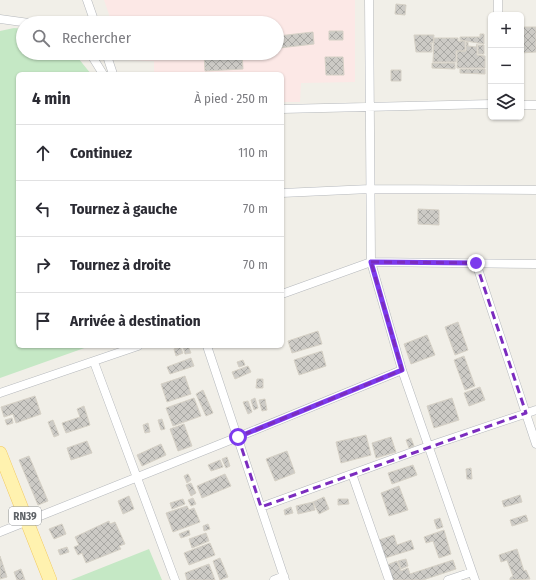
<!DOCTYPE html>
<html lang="fr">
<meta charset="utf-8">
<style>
:root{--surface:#fff;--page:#f2f2f3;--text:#2b2b33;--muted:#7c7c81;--line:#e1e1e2}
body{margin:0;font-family:"Fira Sans Condensed",sans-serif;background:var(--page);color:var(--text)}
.controls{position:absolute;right:12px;top:12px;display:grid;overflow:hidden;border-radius:6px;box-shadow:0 1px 3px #0004}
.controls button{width:36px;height:36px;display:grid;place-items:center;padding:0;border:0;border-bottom:1px solid var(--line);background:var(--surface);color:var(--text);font:20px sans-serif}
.stop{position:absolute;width:12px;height:12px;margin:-9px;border:3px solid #7c3aed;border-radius:50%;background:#fff}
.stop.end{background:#7c3aed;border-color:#fff;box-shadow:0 1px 4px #0008}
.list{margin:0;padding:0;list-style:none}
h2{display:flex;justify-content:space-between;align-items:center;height:52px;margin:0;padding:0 16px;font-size:17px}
h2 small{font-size:13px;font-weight:400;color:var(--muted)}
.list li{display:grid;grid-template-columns:26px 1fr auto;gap:12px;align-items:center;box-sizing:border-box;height:56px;padding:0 16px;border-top:1px solid var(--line)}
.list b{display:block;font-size:15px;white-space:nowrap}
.list em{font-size:13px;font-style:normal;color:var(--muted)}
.icon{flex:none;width:22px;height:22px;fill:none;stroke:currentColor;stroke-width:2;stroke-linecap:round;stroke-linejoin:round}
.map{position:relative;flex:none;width:536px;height:580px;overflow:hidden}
.search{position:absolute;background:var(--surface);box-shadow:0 1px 3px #0004;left:16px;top:16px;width:268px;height:44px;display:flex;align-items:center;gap:10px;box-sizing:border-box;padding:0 14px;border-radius:22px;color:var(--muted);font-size:15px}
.panel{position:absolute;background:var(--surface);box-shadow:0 1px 3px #0004;left:16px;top:72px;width:268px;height:276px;border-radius:6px}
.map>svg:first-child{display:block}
.medical{fill:#fce8e6}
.grass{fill:#c5e8c5}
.building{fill:url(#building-cross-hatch);stroke:#d6d1c6}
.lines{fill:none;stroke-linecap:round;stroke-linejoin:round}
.minor-casing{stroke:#b5b8bc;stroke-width:9}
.primary-casing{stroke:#f2c960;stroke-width:14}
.minor{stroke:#fff;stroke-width:8}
.primary{stroke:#fff2af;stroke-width:13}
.route{stroke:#7c3aed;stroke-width:5}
.marked{fill:none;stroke:#7b2cbf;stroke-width:3;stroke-dasharray:8 5;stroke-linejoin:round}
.labels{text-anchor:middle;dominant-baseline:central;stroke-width:3.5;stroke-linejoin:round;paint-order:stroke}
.shield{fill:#fff;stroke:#8f9295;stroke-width:1}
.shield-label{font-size:11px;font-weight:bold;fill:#5f6368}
</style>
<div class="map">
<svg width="536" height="580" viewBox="0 0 536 580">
<defs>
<pattern id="building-cross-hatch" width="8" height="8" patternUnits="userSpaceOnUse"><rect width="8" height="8" fill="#cccac5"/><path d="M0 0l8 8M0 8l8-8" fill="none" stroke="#a9a8a4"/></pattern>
</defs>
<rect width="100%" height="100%" fill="#f1efe8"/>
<path class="medical" d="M 104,0 L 355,0 L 355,82 L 301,83 L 300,102 L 282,102 L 282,74 L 154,74 L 154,61 L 125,60 L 123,53 L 277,53 L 277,23 L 112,23 Z"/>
<path class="grass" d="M 14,28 L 23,29 L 23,53 L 74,53 L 91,74 L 18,74 L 18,346 L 90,346 L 0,378 L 0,31 Z
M 149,549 L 162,580 L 71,580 Z"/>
<path class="building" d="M 396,4 L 406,5 L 405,15 L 395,14 Z
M 521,27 L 536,27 L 536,52 L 521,53 Z
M 329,31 L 343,31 L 343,40 L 329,40 Z
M 313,32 L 314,44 L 279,48 L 278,36 Z
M 480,34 L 484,34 L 484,44 L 460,40 L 460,37 L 480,37 Z
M 414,35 L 434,35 L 433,43 L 430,43 L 432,44 L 432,52 L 416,52 Z
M 434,38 L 458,38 L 458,41 L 465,41 L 465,51 L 456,51 L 456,62 L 433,62 Z
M 466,42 L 468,42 L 468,46 L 476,47 L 477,44 L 477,55 L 485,56 L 485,68 L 457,68 L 457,51 L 466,51 Z
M 478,45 L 484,45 L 484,54 L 478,54 Z
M 204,53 L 242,53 L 243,69 L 205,71 Z
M 325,57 L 343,57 L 344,75 L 326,75 Z
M 432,63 L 455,63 L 455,69 L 432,68 Z
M 460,69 L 485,69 L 485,74 L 460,73 Z
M 391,70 L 401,70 L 401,81 L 391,81 Z
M 418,209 L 439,210 L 439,225 L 418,224 Z
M 458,322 L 468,350 L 455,355 L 445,327 Z
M 318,331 L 322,344 L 292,353 L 288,341 Z
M 427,335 L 435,355 L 411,364 L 404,344 Z
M 183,346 L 188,346 L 191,353 L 185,354 Z
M 180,347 L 183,353 L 176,356 L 174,349 Z
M 322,351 L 326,366 L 299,375 L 294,360 Z
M 464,356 L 475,386 L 465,390 L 454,360 Z
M 191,358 L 194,366 L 170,374 L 167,367 Z
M 243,360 L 245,365 L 239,367 L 237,362 Z
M 248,366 L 251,372 L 235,379 L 232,372 Z
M 185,376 L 191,394 L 167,402 L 161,384 Z
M 257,379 L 263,379 L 263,388 L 256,388 Z
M 480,387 L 485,400 L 469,406 L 464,393 Z
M 203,390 L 213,413 L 206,416 L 196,394 Z
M 35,396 L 41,414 L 16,423 L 13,414 L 4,417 L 1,407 Z
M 194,398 L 201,416 L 173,426 L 166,408 Z
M 255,398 L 258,408 L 254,410 L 251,400 Z
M 452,398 L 459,420 L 434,428 L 427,406 Z
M 265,399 L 267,410 L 262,411 L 259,400 Z
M 248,401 L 252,412 L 248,414 L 243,402 Z
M 84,406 L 90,425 L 66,433 L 62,423 L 80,417 L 77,409 Z
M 12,418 L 13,423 L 7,425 L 5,420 Z
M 162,419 L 165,429 L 161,430 L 158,420 Z
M 53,420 L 59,435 L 54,437 L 48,422 Z
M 148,423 L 150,432 L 145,433 L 143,425 Z
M 184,424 L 192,446 L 178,451 L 170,429 Z
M 366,435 L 371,455 L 341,463 L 336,442 Z
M 391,437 L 396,452 L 376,458 L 372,443 Z
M 411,438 L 414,446 L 409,448 L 406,440 Z
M 87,441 L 92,453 L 71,460 L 67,448 Z
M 161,444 L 166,455 L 142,466 L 137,455 Z
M 287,451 L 295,473 L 275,481 L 266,459 Z
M 29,456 L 48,501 L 38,505 L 19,460 Z
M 227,457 L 230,466 L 226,468 L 222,459 Z
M 220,460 L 223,467 L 211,471 L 208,465 Z
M 413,465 L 417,475 L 392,484 L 388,473 Z
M 471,468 L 472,479 L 467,479 L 466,469 Z
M 188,474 L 191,480 L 187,483 L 184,476 Z
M 225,474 L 231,486 L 202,498 L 197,486 Z
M 191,483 L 196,493 L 191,496 L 186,485 Z
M 399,486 L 408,510 L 389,516 L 381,493 Z
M 520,495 L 522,502 L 504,507 L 502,501 Z
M 129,496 L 134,509 L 123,514 L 118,501 Z
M 324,497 L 329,509 L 319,514 L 313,502 Z
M 193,498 L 196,504 L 191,506 L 188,500 Z
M 183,499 L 185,504 L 172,509 L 170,503 Z
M 338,499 L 348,499 L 349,504 L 338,505 Z
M 313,502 L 315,510 L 298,514 L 296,506 Z
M 187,506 L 189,510 L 194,508 L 200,522 L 173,532 L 166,513 Z
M 291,507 L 293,513 L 285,515 L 284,510 Z
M 526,515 L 528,521 L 512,526 L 510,520 Z
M 440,518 L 443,527 L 437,529 L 434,520 Z
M 109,521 L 110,524 L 115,522 L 125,544 L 119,546 L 121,549 L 86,563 L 82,553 L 78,555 L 74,547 L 79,545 L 75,537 Z
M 62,524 L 66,534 L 54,539 L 49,529 Z
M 208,524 L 210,529 L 204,531 L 203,526 Z
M 189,530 L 190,535 L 181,538 L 179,534 Z
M 444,530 L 451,554 L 439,558 L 433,541 L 426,543 L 424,537 Z
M 206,533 L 209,541 L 192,548 L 189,539 Z
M 394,535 L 397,545 L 411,540 L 414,549 L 385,558 L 379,540 Z
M 210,543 L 215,555 L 189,565 L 184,553 Z
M 67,547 L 69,552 L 60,555 L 58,550 Z
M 517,549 L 524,571 L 526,570 L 530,579 L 510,580 L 510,578 L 513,576 L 507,560 L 501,562 L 499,555 Z
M 0,556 L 7,577 L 0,579 Z
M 220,558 L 228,577 L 220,580 L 213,561 Z
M 406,559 L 408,566 L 401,569 L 398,561 Z
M 453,560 L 456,569 L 423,580 L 393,580 L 387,565 L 397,561 L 401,571 L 408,568 L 410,574 Z
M 209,564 L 215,580 L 187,580 L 185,573 Z
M 21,569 L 25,580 L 17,580 L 14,572 Z"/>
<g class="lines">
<defs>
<path id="minor" d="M 87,0 L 95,23
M 369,0 L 371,262 L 402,370 L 475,580
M 498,15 L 498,0
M 0,19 L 29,23
M 90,53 L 103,74
M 106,53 L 113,74
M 521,105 L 536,105
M 282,109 L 491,104
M 282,193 L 370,189 L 536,190
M 476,263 L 536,444
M 282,294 L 371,262 L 536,264
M 207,346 L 285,580
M 94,362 L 175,580
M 0,393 L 138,346
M 352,474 L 389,580
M 261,507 L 429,446 L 536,410
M 0,532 L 238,437 L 402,370
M 274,580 L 284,576
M 448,580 L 472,572"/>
<path id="primary" d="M 0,453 L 50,580"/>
</defs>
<use href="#minor" class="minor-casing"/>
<use href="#primary" class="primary-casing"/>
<use href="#minor" class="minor"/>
<use href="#primary" class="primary"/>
</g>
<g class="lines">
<path class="route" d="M 238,437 L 402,370 L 371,262 L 476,263"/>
</g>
<path class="marked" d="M 371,262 L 476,263 L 526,413 L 261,507 L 238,437 L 402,370 Z"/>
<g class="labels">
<rect class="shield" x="9" y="507" width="32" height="18" rx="3"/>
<g class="shield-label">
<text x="25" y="516">RN39</text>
</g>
</g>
</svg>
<div class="controls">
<button>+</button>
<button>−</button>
<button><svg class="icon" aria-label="layers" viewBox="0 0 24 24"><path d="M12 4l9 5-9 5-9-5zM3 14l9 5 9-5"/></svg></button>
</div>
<div class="stop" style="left:238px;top:437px"></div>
<div class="stop end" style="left:476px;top:263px"></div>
<div class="search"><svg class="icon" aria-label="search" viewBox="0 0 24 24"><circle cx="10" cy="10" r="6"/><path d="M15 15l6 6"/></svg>Rechercher</div>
<section class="panel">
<h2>4 min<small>À pied · 250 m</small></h2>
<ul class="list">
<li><svg class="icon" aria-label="ahead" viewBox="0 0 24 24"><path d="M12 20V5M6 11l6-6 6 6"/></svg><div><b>Continuez</b></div><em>110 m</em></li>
<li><svg class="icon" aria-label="left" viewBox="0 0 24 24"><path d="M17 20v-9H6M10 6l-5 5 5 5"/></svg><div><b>Tournez à gauche</b></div><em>70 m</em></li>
<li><svg class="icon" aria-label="right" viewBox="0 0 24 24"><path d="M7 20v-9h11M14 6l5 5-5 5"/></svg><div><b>Tournez à droite</b></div><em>70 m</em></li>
<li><svg class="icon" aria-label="arrive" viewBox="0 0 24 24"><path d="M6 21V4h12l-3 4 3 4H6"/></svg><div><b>Arrivée à destination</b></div></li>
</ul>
</section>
</div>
